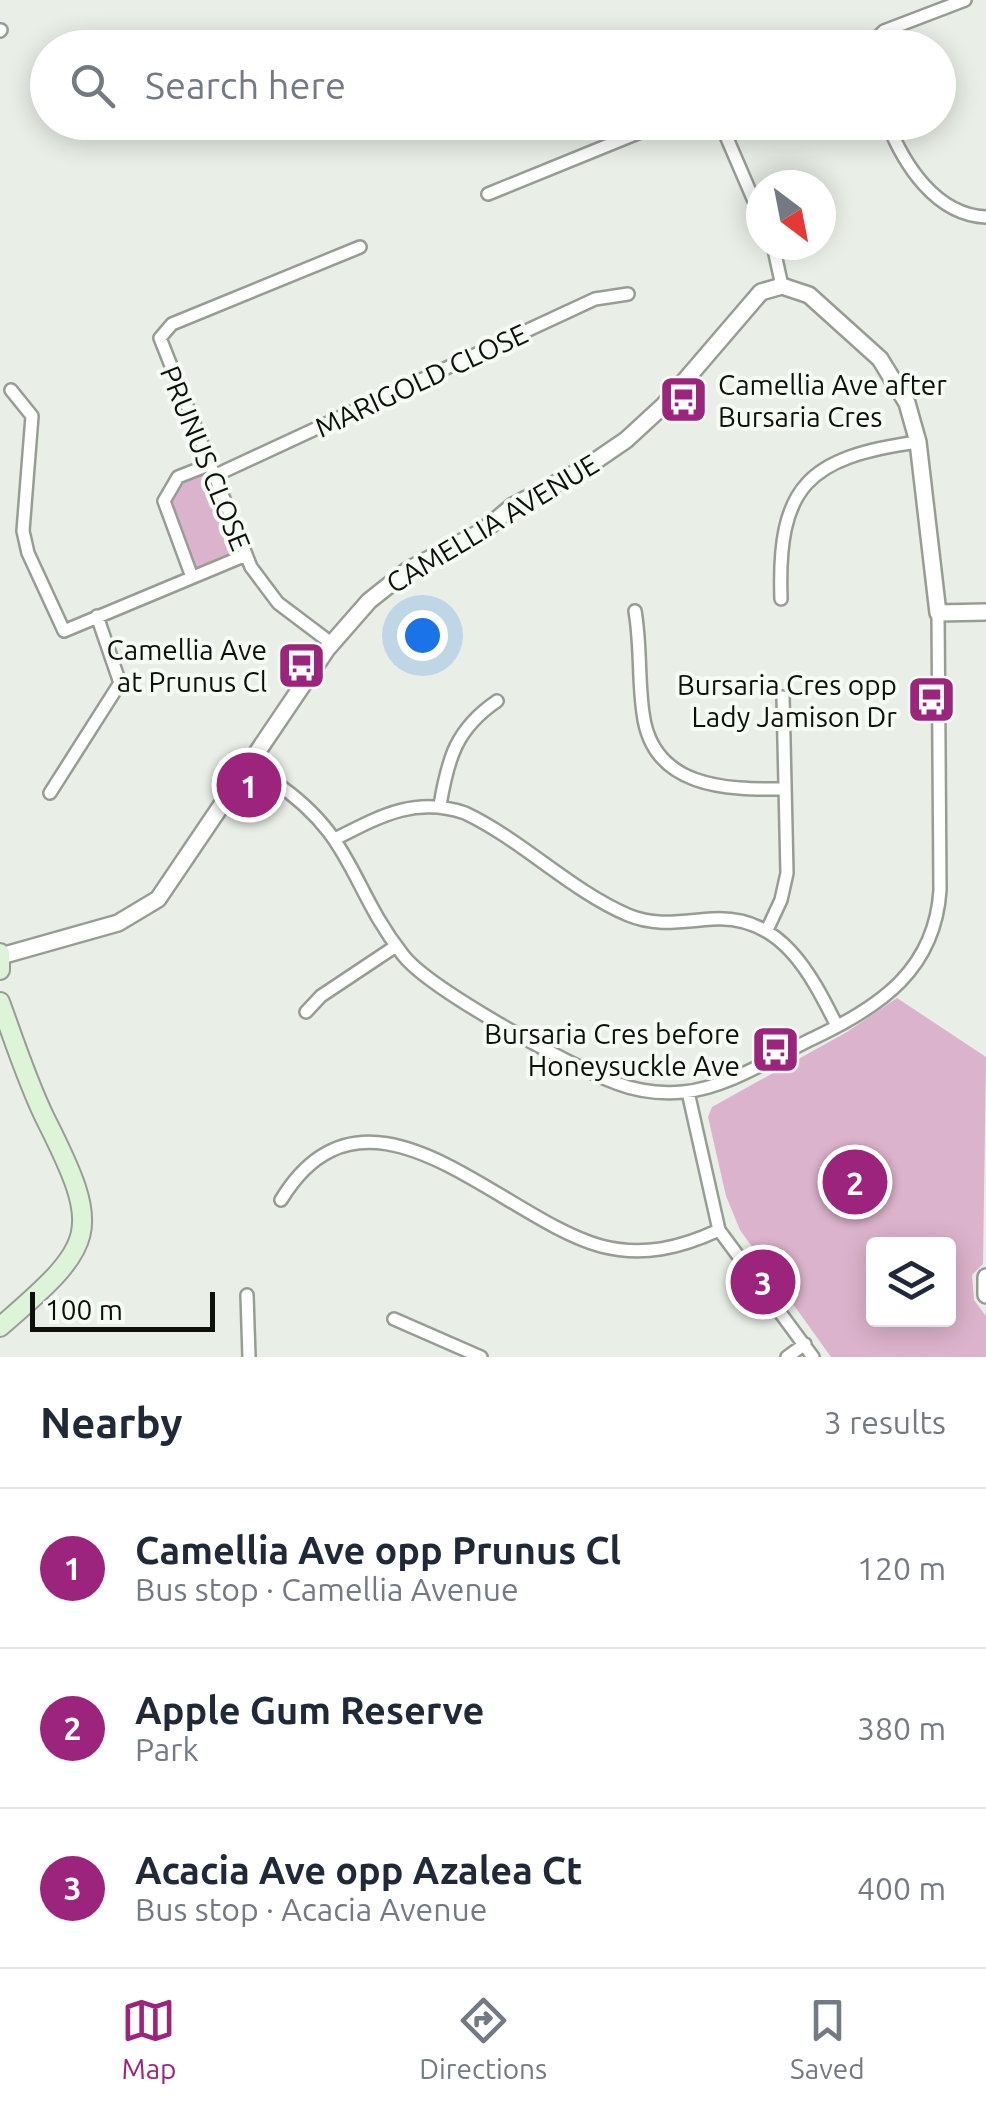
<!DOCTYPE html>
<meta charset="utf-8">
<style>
:root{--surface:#fff;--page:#f2f2f3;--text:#1f2937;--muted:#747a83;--line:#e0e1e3;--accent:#9c247c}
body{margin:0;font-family:Ubuntu,sans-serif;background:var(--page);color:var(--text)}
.controls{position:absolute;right:30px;bottom:30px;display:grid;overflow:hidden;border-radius:10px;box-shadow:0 5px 25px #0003}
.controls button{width:90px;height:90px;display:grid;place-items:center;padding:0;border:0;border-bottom:2px solid var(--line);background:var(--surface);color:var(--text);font:50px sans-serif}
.compass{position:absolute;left:746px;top:170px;width:90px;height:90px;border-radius:50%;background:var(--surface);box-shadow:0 5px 25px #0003;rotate:148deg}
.scale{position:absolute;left:30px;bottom:25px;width:185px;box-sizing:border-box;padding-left:10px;border:5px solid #0e100e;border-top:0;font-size:28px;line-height:35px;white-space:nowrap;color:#0e100e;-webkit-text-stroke:8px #f6fcf4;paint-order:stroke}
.you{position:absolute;left:422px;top:635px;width:35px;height:35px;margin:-25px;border:8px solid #fff;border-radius:50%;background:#1a73e8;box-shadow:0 0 0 15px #1a73e833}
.badge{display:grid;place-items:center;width:65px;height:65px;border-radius:50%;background:var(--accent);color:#fff;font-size:32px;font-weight:700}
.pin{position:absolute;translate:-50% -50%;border:5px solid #fff;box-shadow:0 2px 10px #0006}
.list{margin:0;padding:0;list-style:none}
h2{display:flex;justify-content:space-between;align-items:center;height:130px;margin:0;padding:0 40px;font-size:42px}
h2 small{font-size:32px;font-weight:400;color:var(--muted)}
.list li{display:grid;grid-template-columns:65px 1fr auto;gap:30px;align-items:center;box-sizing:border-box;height:160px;padding:0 40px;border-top:2px solid var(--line)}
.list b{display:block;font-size:38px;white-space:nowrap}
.list p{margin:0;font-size:32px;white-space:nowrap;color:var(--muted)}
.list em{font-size:32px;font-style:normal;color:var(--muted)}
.icon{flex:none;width:55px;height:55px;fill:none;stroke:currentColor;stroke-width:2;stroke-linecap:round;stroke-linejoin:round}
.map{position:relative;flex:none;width:986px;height:1357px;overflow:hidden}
.search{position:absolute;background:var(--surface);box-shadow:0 5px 25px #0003;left:30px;right:30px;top:30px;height:110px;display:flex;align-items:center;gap:25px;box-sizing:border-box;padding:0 35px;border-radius:55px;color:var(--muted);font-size:38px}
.sheet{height:610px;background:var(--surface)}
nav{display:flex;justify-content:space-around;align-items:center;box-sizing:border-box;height:140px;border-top:2px solid var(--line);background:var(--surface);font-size:28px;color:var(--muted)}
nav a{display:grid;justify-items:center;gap:5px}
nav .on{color:var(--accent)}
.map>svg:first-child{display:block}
.green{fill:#dcb3cc;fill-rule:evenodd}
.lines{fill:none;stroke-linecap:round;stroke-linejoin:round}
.minor-casing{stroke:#979d95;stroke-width:16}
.tertiary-casing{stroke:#979d95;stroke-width:20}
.secondary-casing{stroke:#979d95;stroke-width:22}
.minor{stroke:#fff;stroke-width:11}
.tertiary{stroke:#fff;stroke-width:15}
.secondary{stroke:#def4d8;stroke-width:18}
.labels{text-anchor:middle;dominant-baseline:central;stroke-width:8;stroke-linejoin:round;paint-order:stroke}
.street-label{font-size:28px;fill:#0e100e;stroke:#f6fcf4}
.poi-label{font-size:28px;fill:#0e100e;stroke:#f6fcf4;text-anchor:end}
</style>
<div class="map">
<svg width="986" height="1357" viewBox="0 0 986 1357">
<rect width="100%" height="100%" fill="#e9efe7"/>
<path class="green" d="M 208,470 L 237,543 L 229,554 L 194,569 L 169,500 L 179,482 Z
M 897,998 L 986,1057 L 983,1264 L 972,1275 L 974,1300 L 986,1316 L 986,1357 L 831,1357 L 740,1230 L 726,1196 L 708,1117 L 712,1107 L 847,1032 ZM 948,1244 L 948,1320 L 874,1320 L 874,1244 Z"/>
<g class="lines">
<defs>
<path id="minor" d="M 0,31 L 1,30
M 867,48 L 884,31 L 965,0
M 720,122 L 761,217
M 887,122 C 904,165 936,215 986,217
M 488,194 L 665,122
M 773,245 L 782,286
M 11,390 L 32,416 L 23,531 L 28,553 L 64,631 L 246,555
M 216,475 L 595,299 L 628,294
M 192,577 L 164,501 L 178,477 L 211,464
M 781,599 C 777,486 808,457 918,442
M 635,611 C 641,645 638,679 643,713 C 652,788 726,790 785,789
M 331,643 L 278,603 L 251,567 L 160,338 L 172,324 L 360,247
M 273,781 C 355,836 349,886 403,955 C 429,989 573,1068 616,1083 C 637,1091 661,1094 683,1092 C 728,1088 775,1056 816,1037 C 881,1006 935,969 940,890 L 938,613
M 50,793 L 120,683 L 97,616
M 440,805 C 448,758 456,729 497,701
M 337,838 C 380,816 416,796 465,813 C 522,840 570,890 628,915 C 657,927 682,921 712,919 C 781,914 811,974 837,1026
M 767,930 L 781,900 L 787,873 L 783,697
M 306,1012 L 321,996 L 396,946
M 688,1092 L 719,1230 L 813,1357
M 281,1200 C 367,1058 501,1219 601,1246 C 643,1257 680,1248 719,1230
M 247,1295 L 249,1357
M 394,1319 L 481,1357
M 787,1357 L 805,1344"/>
<path id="tertiary" d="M 1,956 L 118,923 L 158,899 L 327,649 L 369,601 L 408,570 L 483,531 L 513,506 L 585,468 L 626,440 L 664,405 L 761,292 L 782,286 L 809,295 L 880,359 L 907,403 L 918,442 L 938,613 L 986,612
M 986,1277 L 986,1295"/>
<path id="secondary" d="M 0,953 L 0,970
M 0,1002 C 14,1040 27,1081 45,1118 C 103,1233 97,1243 0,1327"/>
</defs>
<use href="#minor" class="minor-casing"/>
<use href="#tertiary" class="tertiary-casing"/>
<use href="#secondary" class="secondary-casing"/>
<use href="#minor" class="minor"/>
<use href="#tertiary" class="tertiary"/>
<use href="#secondary" class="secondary"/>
</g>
<defs>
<symbol id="bus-square" viewBox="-11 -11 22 22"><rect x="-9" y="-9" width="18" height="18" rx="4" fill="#9c247c" stroke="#f6fcf4"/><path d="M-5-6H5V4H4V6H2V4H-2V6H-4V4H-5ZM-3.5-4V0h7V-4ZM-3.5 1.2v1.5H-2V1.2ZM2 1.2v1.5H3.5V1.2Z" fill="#fff"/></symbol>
</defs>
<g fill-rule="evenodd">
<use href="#bus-square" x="656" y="372" width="55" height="55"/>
<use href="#bus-square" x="274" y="638" width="55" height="55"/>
<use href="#bus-square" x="904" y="672" width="55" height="55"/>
<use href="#bus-square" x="748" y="1022" width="55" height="55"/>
</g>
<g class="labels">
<g class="street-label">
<text transform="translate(421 380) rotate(-25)">MARIGOLD CLOSE</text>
<text transform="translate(206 458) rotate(68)">PRUNUS CLOSE</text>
<text transform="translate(492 523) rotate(-31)">CAMELLIA AVENUE</text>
</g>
<g class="poi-label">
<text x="718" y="384" text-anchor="start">Camellia Ave after<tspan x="718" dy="32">Bursaria Cres</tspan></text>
<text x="267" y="649">Camellia Ave<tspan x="267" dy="32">at Prunus Cl</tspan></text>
<text x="897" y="684">Bursaria Cres opp<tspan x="897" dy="32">Lady Jamison Dr</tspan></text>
<text x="740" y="1033">Bursaria Cres before<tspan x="740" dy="32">Honeysuckle Ave</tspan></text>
</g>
</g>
</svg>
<div class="controls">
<button><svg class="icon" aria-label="layers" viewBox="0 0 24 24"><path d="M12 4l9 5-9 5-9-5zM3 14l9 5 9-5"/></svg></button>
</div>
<svg class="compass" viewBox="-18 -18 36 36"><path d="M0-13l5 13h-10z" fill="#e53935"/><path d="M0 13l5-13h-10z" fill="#747a83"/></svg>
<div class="scale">100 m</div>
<div class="you"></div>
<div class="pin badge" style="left:249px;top:785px">1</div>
<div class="pin badge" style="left:855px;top:1182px">2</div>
<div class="pin badge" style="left:763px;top:1282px">3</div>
<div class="search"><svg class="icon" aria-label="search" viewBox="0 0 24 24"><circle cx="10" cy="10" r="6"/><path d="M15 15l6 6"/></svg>Search here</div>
</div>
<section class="sheet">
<h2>Nearby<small>3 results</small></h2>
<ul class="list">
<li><span class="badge">1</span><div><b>Camellia Ave opp Prunus Cl</b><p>Bus stop · Camellia Avenue</p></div><em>120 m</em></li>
<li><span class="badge">2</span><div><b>Apple Gum Reserve</b><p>Park</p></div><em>380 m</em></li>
<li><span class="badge">3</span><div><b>Acacia Ave opp Azalea Ct</b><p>Bus stop · Acacia Avenue</p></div><em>400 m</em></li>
</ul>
</section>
<nav>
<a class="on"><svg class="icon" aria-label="map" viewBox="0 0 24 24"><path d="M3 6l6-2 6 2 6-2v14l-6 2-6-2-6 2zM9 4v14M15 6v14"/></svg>Map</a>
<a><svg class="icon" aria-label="directions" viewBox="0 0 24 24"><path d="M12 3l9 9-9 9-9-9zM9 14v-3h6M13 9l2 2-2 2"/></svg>Directions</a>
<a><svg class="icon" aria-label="saved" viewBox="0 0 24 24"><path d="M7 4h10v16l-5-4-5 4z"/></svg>Saved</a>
</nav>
